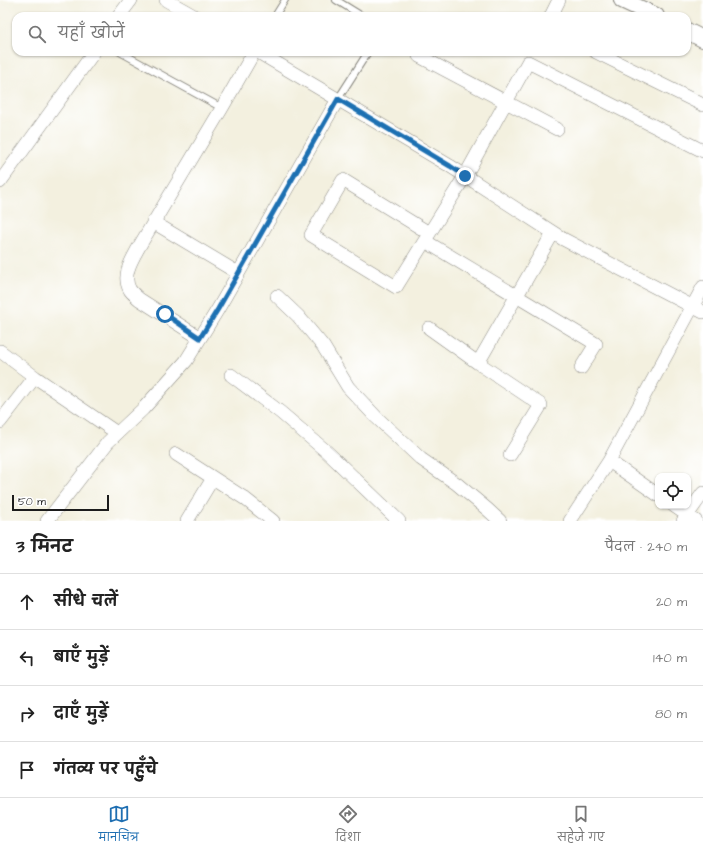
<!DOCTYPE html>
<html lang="hi">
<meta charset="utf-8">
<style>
:root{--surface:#fff;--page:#f6f6f6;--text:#222;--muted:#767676;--line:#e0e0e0;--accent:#1f6fb2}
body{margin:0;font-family:"Architects Daughter","Playpen Sans Deva",sans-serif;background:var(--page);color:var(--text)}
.controls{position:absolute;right:12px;bottom:12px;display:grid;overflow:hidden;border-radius:8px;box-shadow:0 1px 3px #0004}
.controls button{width:36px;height:36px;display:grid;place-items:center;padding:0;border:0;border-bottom:1px solid var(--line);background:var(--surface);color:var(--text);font:20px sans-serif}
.scale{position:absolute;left:12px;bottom:10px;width:97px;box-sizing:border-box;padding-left:4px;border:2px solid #1c1c1c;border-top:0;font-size:11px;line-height:14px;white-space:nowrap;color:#1c1c1c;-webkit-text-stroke:3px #fff;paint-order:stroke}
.stop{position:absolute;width:12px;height:12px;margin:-9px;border:3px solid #1f6fb2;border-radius:50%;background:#fff}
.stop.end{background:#1f6fb2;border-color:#fff;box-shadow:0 1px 4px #0008}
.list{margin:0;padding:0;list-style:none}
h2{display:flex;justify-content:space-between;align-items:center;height:52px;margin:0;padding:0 16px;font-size:17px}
h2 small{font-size:13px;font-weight:400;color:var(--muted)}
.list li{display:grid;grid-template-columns:26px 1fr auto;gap:12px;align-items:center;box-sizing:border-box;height:56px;padding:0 16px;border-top:1px solid var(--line)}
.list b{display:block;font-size:15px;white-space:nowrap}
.list em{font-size:13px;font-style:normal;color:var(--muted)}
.icon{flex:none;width:22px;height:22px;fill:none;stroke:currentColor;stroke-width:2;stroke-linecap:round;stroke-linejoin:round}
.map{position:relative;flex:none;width:703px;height:521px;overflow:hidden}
.search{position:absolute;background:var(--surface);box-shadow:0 1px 3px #0004;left:12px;right:12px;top:12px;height:44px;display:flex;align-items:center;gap:10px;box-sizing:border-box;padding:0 14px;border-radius:12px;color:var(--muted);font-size:15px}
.sheet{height:276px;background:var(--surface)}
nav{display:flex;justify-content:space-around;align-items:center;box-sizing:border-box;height:56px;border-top:1px solid var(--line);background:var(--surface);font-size:11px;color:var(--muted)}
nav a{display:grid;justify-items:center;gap:2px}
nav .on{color:var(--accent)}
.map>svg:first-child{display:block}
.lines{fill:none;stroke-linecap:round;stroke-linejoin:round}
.service-casing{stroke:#88867e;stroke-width:8}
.minor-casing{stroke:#88867e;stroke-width:14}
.tertiary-casing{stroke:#88867e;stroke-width:18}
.service{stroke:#fff;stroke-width:6}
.minor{stroke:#fff;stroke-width:13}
.tertiary{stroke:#fff;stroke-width:16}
.route{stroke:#1f6fb2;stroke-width:5}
</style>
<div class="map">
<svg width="703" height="521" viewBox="0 0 703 521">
<rect width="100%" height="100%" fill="#fff"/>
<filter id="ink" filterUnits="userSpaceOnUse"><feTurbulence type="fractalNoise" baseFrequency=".025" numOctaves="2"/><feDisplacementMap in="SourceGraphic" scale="8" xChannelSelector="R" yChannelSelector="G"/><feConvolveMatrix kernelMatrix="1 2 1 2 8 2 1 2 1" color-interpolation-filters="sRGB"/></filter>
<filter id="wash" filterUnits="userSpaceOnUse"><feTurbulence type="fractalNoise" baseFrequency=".012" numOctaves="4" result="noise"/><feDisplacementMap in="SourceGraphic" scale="16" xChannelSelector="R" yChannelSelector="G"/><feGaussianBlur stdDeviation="0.9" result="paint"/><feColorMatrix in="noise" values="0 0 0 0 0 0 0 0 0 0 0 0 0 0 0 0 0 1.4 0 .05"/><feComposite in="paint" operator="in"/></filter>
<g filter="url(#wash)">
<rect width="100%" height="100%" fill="#f3f0df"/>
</g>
<g filter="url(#ink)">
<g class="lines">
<defs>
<path id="service" d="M 336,0 L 362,16
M 275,16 L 285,0
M 120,52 L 222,108
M 338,99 L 368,52"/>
<path id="minor" d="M 166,0 L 194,16
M 119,16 L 131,0
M 551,16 L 559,0
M 258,52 L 450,166 L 563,239 L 703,312
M 596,52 L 703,105
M 419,56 L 557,129
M 0,182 L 94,52
M 153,222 L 238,273
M 429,233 L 343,180 L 311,235 L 396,287 L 465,176 L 528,62 L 703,151
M 425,241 L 596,344 L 581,368
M 277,296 L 298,316 L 323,346 L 348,387 L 376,417 L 421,459 L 457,484 L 487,509 L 500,521
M 429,328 L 478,363 L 541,405 L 510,455
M 200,338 L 139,299 C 136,296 132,293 130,290 C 121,275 133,258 140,245 L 222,108 L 254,52
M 0,351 L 35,377 L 117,433
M 478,363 L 553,233
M 231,375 L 280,412 L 326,451 L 399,521
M 0,422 L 35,377
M 176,454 L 244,498 L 273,521
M 658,495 L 609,461 L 703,287
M 674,506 L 696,521
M 47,521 L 108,442 L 143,409 L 186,361 L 218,309 L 338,99
M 187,521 L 213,478
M 570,521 L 609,461
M 683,521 L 703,493"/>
<path id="tertiary" d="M 622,0 L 656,16
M 687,31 L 703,39"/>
</defs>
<use href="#service" class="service-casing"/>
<use href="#minor" class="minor-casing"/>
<use href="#tertiary" class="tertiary-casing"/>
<use href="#service" class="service"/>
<use href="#minor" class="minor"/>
<use href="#tertiary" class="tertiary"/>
</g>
</g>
<g class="lines" filter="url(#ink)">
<path class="route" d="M 165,314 L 200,338 L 218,309 L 338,99 L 450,166 L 465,176"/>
</g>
</svg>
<div class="controls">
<button><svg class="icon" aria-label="locate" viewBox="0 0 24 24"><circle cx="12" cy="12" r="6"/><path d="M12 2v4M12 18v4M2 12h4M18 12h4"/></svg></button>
</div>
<div class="scale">50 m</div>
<div class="stop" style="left:165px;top:314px"></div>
<div class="stop end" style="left:465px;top:176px"></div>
<div class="search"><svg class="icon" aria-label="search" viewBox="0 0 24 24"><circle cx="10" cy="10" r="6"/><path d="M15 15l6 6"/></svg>यहाँ खोजें</div>
</div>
<section class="sheet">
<h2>3 मिनट<small>पैदल · 240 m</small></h2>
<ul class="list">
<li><svg class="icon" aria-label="ahead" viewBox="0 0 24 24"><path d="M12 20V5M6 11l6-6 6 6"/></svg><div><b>सीधे चलें</b></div><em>20 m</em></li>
<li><svg class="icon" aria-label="left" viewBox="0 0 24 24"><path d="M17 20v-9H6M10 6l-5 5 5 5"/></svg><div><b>बाएँ मुड़ें</b></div><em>140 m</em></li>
<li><svg class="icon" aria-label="right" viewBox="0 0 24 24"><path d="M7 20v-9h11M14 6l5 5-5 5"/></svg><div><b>दाएँ मुड़ें</b></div><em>80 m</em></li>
<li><svg class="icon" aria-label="arrive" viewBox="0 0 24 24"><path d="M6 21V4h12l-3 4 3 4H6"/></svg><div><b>गंतव्य पर पहुँचे</b></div></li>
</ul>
</section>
<nav>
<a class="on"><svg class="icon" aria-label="map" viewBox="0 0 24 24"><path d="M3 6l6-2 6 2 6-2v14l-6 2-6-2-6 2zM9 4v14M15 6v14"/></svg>मानचित्र</a>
<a><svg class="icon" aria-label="directions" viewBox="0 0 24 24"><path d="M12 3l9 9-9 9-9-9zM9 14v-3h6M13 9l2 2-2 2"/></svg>दिशा</a>
<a><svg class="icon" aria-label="saved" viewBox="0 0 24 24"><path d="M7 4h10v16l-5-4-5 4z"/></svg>सहेजे गए</a>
</nav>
